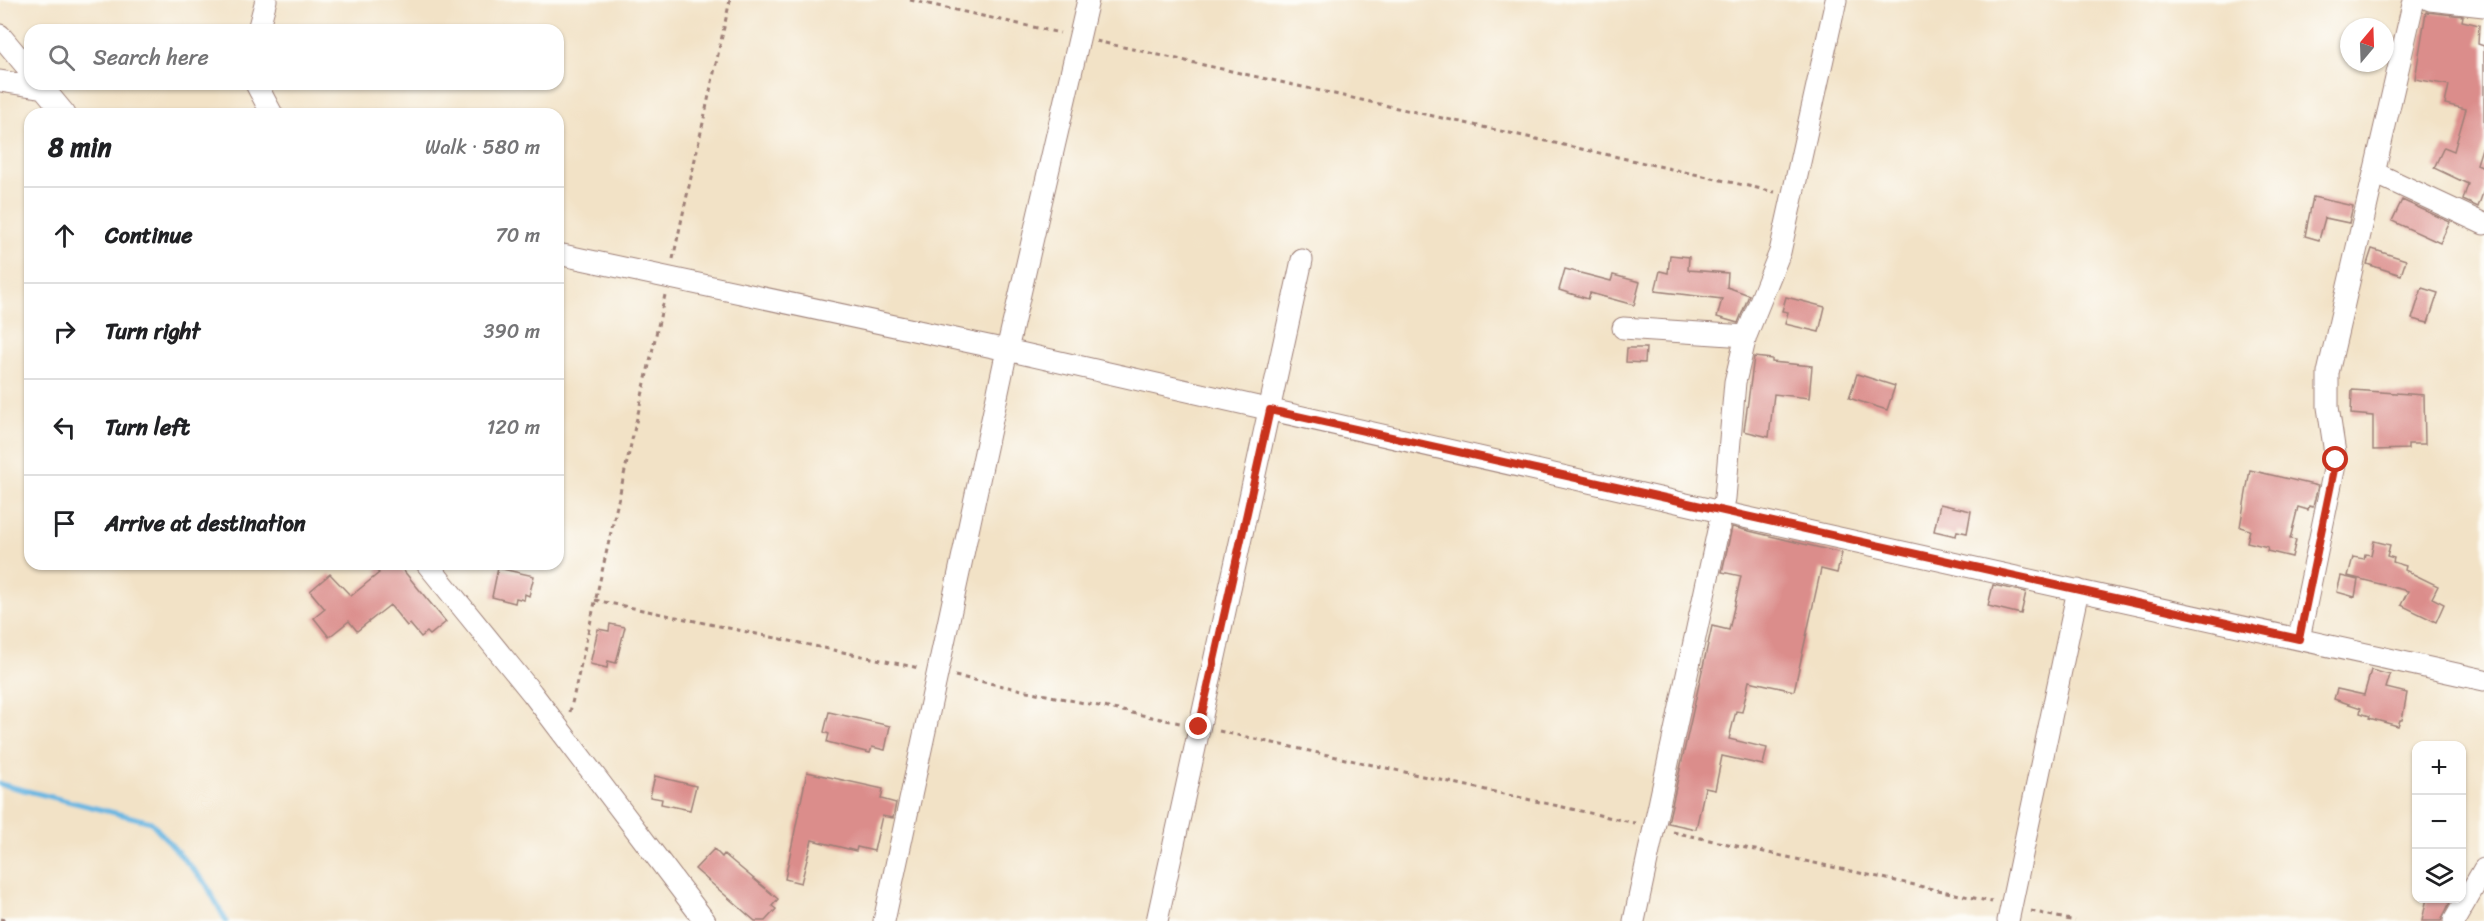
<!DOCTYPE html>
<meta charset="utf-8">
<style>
:root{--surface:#fff;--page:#f2f2f2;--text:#202124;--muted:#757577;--line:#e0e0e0}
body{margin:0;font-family:Sriracha,sans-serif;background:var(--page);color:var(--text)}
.controls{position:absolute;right:18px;bottom:18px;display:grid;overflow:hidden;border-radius:12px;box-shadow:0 2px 4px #0004}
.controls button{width:54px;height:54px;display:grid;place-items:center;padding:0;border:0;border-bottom:2px solid var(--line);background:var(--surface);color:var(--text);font:30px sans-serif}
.compass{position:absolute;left:2340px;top:18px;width:54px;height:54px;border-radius:50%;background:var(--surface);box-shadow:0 2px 4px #0004;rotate:19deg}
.stop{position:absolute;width:18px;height:18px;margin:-14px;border:4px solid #c8321e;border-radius:50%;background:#fff}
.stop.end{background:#c8321e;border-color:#fff;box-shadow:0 2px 6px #0008}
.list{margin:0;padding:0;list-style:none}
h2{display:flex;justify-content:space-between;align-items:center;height:78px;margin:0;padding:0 24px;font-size:26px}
h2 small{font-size:20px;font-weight:400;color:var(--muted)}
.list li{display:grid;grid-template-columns:39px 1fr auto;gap:18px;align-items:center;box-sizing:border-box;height:96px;padding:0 24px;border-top:2px solid var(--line)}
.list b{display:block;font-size:22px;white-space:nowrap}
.list em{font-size:20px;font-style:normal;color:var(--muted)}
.icon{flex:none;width:33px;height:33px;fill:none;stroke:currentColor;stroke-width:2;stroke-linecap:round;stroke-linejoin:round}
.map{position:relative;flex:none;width:2484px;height:921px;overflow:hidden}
.search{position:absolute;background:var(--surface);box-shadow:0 2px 4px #0004;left:24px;top:24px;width:540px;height:66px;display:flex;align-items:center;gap:15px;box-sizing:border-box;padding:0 21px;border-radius:18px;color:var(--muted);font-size:22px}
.panel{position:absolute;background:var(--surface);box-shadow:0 2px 4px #0004;left:24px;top:108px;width:540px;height:462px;border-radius:18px}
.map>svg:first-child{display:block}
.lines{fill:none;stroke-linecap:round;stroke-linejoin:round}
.stream{stroke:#68b6e2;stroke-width:5}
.building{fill:#db8d8b}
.minor-casing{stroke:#9e8078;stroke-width:23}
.path{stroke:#9e8078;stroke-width:3;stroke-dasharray:4.5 4.5;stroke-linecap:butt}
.minor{stroke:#fff;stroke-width:21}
.route{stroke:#c8321e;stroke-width:8}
</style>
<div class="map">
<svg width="2484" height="921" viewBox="0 0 2484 921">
<rect width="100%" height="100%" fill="#fdfcf7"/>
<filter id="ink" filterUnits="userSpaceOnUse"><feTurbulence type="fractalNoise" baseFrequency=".0167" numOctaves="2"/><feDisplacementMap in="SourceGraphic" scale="12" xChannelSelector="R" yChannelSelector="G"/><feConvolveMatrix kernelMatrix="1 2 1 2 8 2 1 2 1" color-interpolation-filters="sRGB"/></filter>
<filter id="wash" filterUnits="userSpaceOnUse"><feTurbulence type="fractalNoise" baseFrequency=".008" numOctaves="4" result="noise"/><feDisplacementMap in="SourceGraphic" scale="24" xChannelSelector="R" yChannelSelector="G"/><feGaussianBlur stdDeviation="1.35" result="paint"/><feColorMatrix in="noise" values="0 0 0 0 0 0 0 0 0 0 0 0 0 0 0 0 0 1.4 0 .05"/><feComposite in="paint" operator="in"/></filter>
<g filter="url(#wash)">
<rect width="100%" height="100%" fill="#f2e2c6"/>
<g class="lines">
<path class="stream" d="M 0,784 L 151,822 L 206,884 L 226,921"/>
</g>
<g id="blocks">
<path class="building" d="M 2426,12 L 2463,16 L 2462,21 L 2479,25 L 2478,44 L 2484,46 L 2484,142 L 2477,164 L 2484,167 L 2484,190 L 2478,207 L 2463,200 L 2468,184 L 2434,168 L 2444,147 L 2454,151 L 2466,109 L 2445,104 L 2449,85 L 2415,79 Z
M 2313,197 L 2353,206 L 2349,223 L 2325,218 L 2319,240 L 2305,236 Z
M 2402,200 L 2450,222 L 2440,243 L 2392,221 Z
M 2372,249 L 2406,260 L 2401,275 L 2367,264 Z
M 1670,255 L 1689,257 L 1688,270 L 1728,273 L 1727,287 L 1749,295 L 1738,323 L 1717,317 L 1722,299 L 1655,291 L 1660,271 L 1668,273 Z
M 1565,269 L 1611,281 L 1613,275 L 1640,282 L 1634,305 L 1590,293 L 1588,299 L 1559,290 Z
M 2422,288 L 2438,293 L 2428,323 L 2412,319 Z
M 1786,297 L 1825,307 L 1819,332 L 1785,324 L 1788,312 L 1782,311 Z
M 1627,348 L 1646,348 L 1645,363 L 1626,362 Z
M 1754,357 L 1772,359 L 1772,362 L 1812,366 L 1809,398 L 1774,394 L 1769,437 L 1744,431 Z
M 1857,374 L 1895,386 L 1887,410 L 1849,398 Z
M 2352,390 L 2424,395 L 2425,444 L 2408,444 L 2408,449 L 2373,450 L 2373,416 L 2351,414 Z
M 2250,470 L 2318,486 L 2313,507 L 2309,506 L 2308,510 L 2298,507 L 2290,539 L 2296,540 L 2292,557 L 2267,551 L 2268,547 L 2247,542 L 2250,530 L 2240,527 Z
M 1940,504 L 1971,511 L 1967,533 L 1957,531 L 1956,536 L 1934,531 Z
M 1732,527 L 1842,553 L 1837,573 L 1821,569 L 1794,691 L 1749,681 L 1742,712 L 1736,711 L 1729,739 L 1767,748 L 1763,765 L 1722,756 L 1715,790 L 1705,788 L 1696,829 L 1668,823 L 1712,626 L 1729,630 L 1741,576 L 1722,572 Z
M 2374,541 L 2390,545 L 2387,556 L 2394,558 L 2393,562 L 2406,566 L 2405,570 L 2438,586 L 2432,598 L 2444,604 L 2436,622 L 2401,605 L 2408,591 L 2348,576 L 2353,557 L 2364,559 L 2365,554 L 2371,555 Z
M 383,564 L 398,564 L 446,622 L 430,635 L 427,632 L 421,637 L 410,624 L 407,626 L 390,605 L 357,631 L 349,621 L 329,637 L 314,618 L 325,609 L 310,591 L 330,574 L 351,596 L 379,573 L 376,570 Z
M 498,568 L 534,576 L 529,596 L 525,594 L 524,600 L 516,598 L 515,603 L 492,597 Z
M 2341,576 L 2358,580 L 2355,597 L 2337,592 Z
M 1993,585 L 2026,592 L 2021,614 L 1988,606 Z
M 610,624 L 625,627 L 616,663 L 608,661 L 607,668 L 590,664 L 598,629 L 609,631 Z
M 2371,670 L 2390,675 L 2386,688 L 2407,693 L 2402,720 L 2400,720 L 2398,726 L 2369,718 L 2370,716 L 2360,713 L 2361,708 L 2334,699 L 2337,689 L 2364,695 Z
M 829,712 L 890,726 L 885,750 L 872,747 L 870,753 L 827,742 L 829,734 L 824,732 Z
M 807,772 L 883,789 L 881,799 L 896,803 L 893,818 L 882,816 L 874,851 L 857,847 L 856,851 L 812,840 L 801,883 L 785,879 Z
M 655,776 L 696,786 L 690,810 L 661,804 L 662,799 L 650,797 Z
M 714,849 L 722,857 L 724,854 L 778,899 L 772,906 L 776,909 L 765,921 L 755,921 L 695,869 Z
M 2427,898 L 2452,898 L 2441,921 L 2422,921 Z"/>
</g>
</g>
<g filter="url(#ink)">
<use href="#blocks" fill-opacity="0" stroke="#9e8078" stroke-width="1.5"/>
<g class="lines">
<defs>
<path id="minor" d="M 2430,0 L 2484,6
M 258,30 L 266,0
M 0,35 L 30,71
M 0,81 L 44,88
M 40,84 L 65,114
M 256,84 L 272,114
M 2375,173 L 2484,224
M 558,254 L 1007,350 L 1721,512 L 2484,680
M 1623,328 L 1746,336
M 427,564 L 532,693 L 705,921
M 2299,639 L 2336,460 L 2328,407 L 2328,373 L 2414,0
M 884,921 L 1007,350 L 1088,0
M 1157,921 L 1302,260
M 1634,921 L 1725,498 L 1735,382 L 1746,336 L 1780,252 L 1836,0
M 2008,921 L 2078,590
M 2454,921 L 2484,869"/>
</defs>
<use href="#minor" class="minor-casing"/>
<path class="path" d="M 910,0 L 1060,33
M 1096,41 L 1775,192
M 673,259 L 730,0
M 595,600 L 919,668
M 955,676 L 1180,723
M 570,712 L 665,295
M 1219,731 L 1635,823
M 1673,832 L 1992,902
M 2031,911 L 2075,921
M 0,919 L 10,921"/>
<use href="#minor" class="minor"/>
</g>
</g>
<g class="lines" filter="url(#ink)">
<path class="route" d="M 1199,727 L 1270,410 L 2299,639 L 2336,460"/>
</g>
</svg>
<div class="controls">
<button>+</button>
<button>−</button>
<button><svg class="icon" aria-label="layers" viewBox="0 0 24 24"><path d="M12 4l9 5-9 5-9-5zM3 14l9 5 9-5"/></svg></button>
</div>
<svg class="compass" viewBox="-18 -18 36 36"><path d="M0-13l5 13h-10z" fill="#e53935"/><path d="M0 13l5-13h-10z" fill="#757577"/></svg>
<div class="stop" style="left:2336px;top:460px"></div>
<div class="stop end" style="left:1199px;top:727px"></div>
<div class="search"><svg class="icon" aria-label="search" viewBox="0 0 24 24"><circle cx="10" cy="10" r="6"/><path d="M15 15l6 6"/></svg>Search here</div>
<section class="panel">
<h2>8 min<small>Walk · 580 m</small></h2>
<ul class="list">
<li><svg class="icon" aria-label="ahead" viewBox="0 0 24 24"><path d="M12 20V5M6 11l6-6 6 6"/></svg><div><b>Continue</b></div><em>70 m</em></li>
<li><svg class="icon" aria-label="right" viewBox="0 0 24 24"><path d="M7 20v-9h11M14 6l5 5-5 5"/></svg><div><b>Turn right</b></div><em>390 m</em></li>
<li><svg class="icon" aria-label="left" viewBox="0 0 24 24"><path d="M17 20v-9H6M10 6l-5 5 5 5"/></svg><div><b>Turn left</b></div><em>120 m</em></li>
<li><svg class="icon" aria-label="arrive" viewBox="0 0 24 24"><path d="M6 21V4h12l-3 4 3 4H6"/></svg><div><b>Arrive at destination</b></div></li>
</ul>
</section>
</div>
